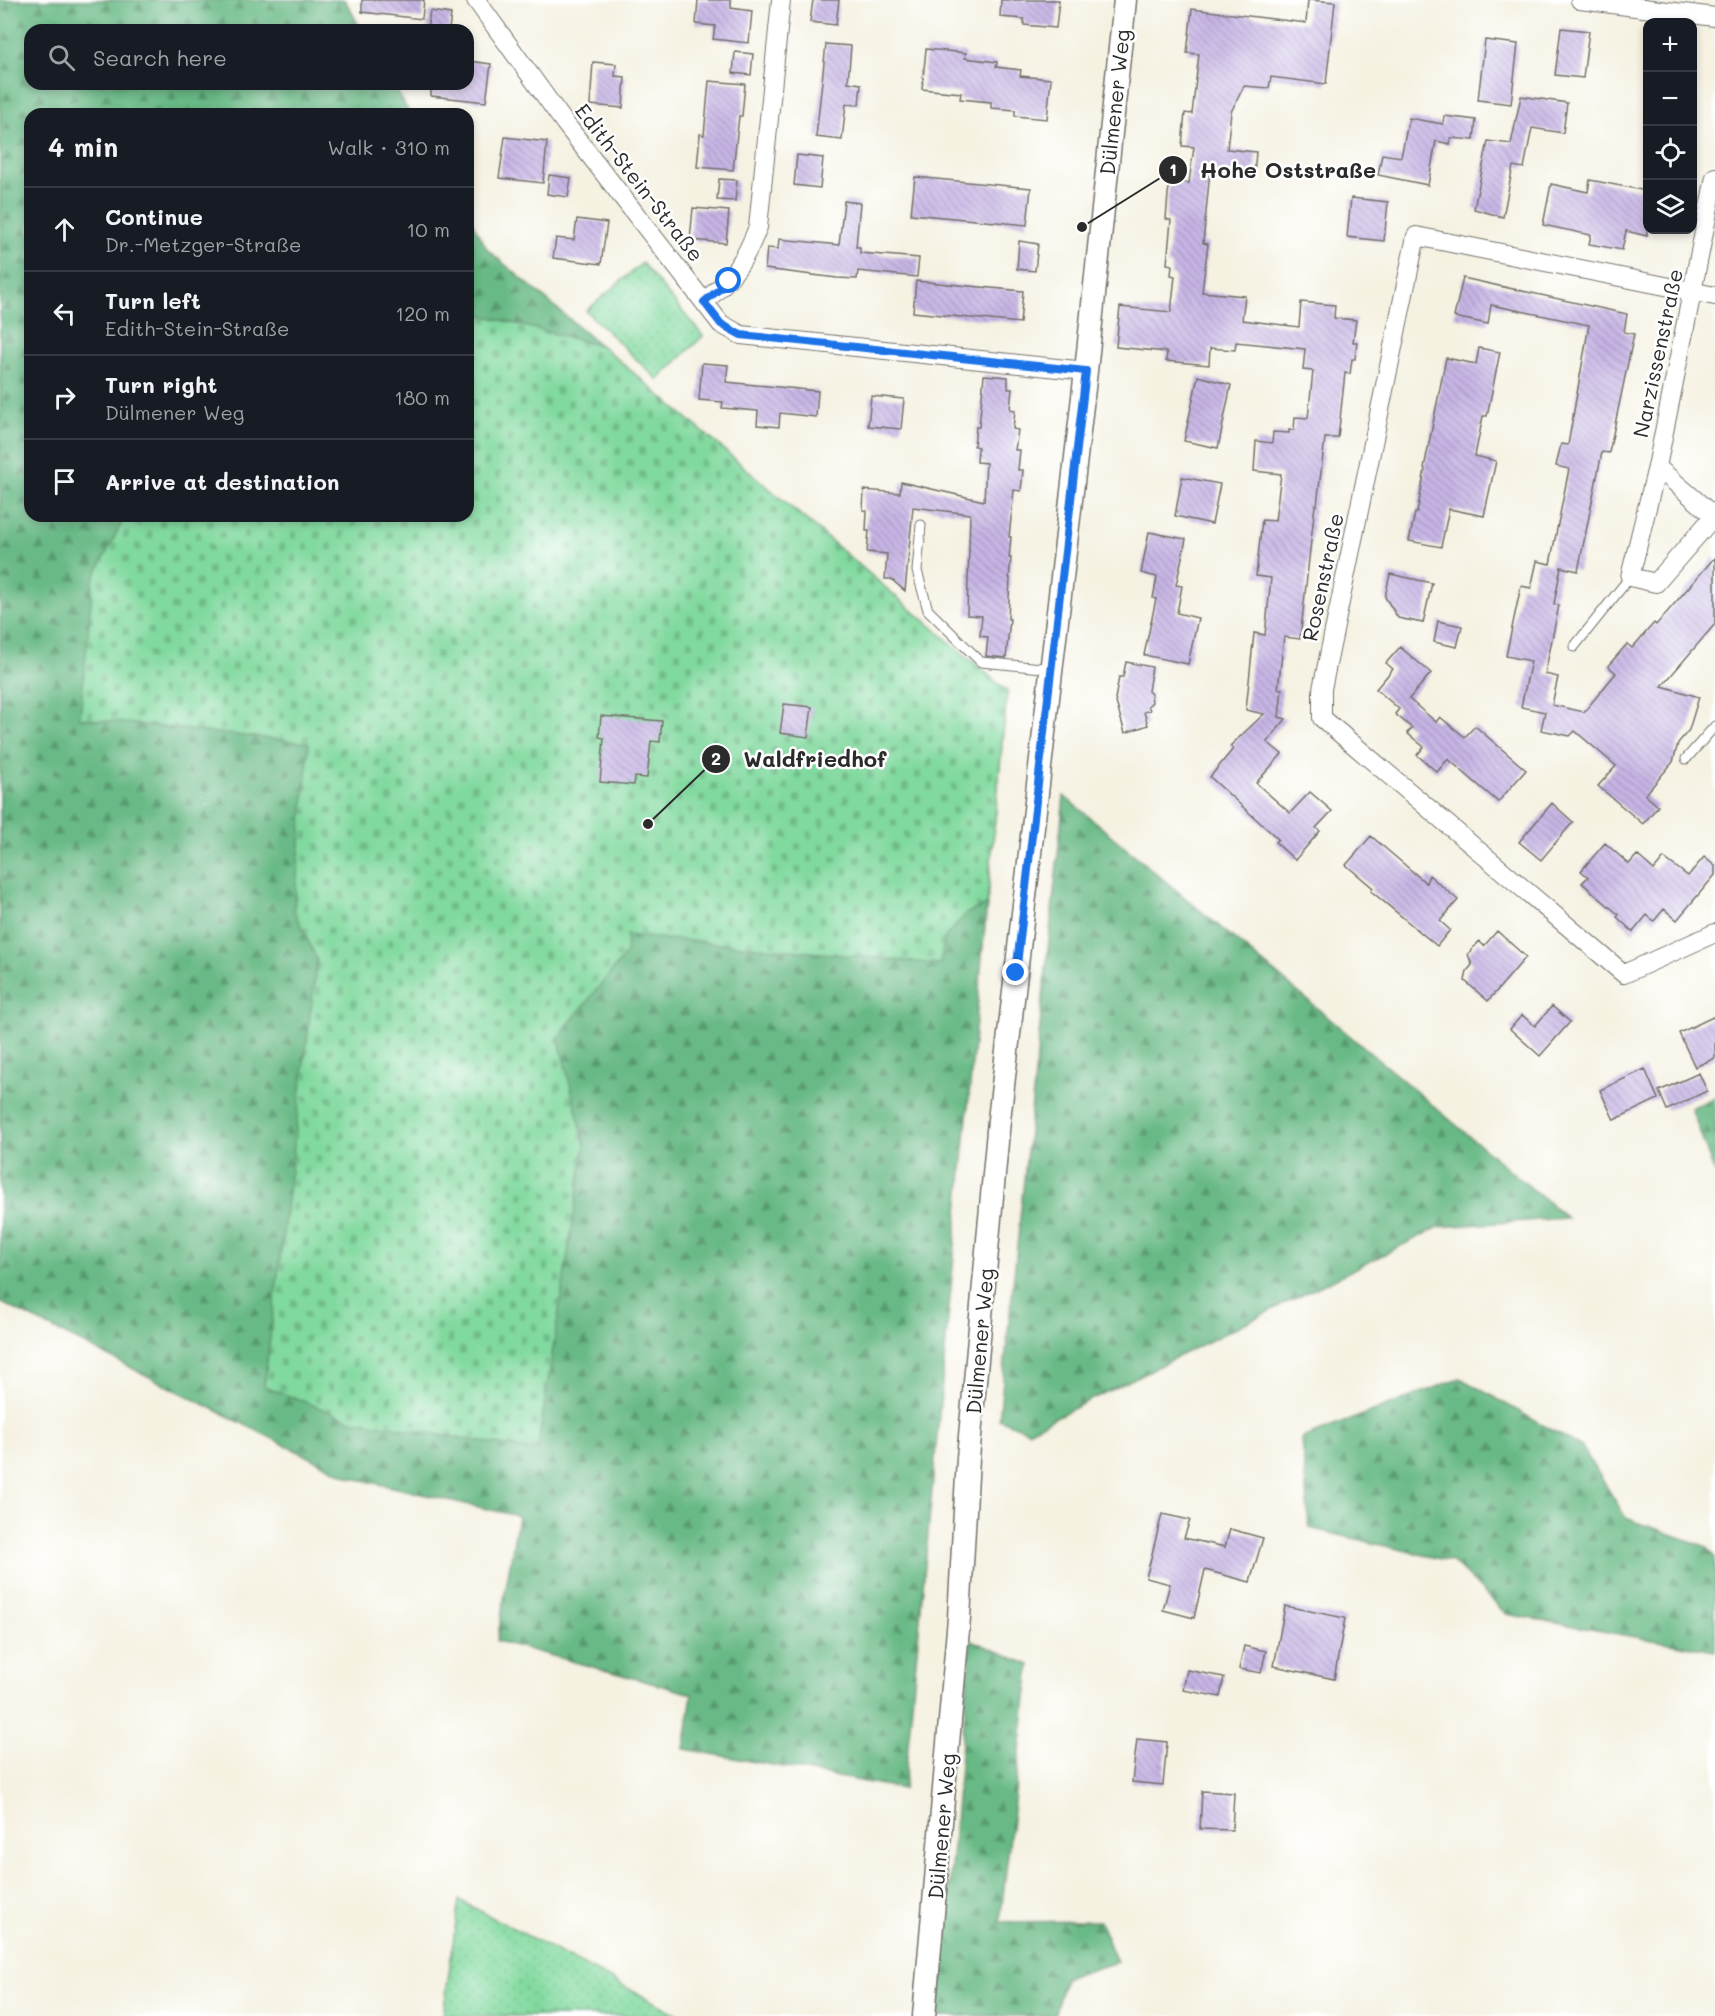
<!DOCTYPE html>
<meta charset="utf-8">
<style>
:root{--surface:#171b24;--page:#20242c;--text:#f1f3f6;--muted:#9ea1a6;--line:#363941}
body{margin:0;font-family:Mali,sans-serif;background:var(--page);color:var(--text)}
.controls{position:absolute;right:18px;top:18px;display:grid;overflow:hidden;border-radius:12px;box-shadow:0 3px 9px #0003}
.controls button{width:54px;height:54px;display:grid;place-items:center;padding:0;border:0;border-bottom:2px solid var(--line);background:var(--surface);color:var(--text);font:30px sans-serif}
.stop{position:absolute;width:18px;height:18px;margin:-14px;border:4px solid #1a73e8;border-radius:50%;background:#fff}
.stop.end{background:#1a73e8;border-color:#fff;box-shadow:0 2px 6px #0008}
.list{margin:0;padding:0;list-style:none}
h2{display:flex;justify-content:space-between;align-items:center;height:78px;margin:0;padding:0 24px;font-size:26px}
h2 small{font-size:20px;font-weight:400;color:var(--muted)}
.list li{display:grid;grid-template-columns:39px 1fr auto;gap:18px;align-items:center;box-sizing:border-box;height:84px;padding:0 24px;border-top:2px solid var(--line)}
.list b{display:block;font-size:22px;white-space:nowrap}
.list p{margin:0;font-size:20px;white-space:nowrap;color:var(--muted)}
.list em{font-size:20px;font-style:normal;color:var(--muted)}
.icon{flex:none;width:33px;height:33px;fill:none;stroke:currentColor;stroke-width:2;stroke-linecap:round;stroke-linejoin:round}
.map{position:relative;flex:none;width:1715px;height:2016px;overflow:hidden}
.search{position:absolute;background:var(--surface);box-shadow:0 3px 9px #0003;left:24px;top:24px;width:450px;height:66px;display:flex;align-items:center;gap:15px;box-sizing:border-box;padding:0 21px;border-radius:18px;color:var(--muted);font-size:22px}
.panel{position:absolute;background:var(--surface);box-shadow:0 3px 9px #0003;left:24px;top:108px;width:450px;height:414px;border-radius:18px}
.map>svg:first-child{display:block}
.grass{fill:url(#grass-dots);stroke:#568264;stroke-width:1.5}
.forest{fill:url(#forest-firs);stroke:#4a7258;stroke-width:1.5}
.cemetery{fill:url(#cemetery-stones);stroke:#568264;stroke-width:1.5}
.building{fill:url(#building-back-hatch)}
.lines{fill:none;stroke-linecap:round;stroke-linejoin:round}
.service-casing{stroke:#72716b;stroke-width:11}
.minor-casing{stroke:#72716b;stroke-width:20}
.tertiary-casing{stroke:#72716b;stroke-width:25}
.service{stroke:#fff;stroke-width:9}
.minor{stroke:#fff;stroke-width:18}
.tertiary{stroke:#fff;stroke-width:22}
.route{stroke:#1a73e8;stroke-width:8}
.labels{text-anchor:middle;dominant-baseline:central;stroke-width:5;stroke-linejoin:round;paint-order:stroke}
.street-label{font-size:21px;fill:#2b2b2b;stroke:#fff}
.leader{fill:none;stroke:#2b2b2b;stroke-width:2}
.callout-dot{fill:#2b2b2b;stroke:#fff;stroke-width:2}
.mark-label{font-size:18px;text-anchor:middle;font-weight:bold;fill:#fff}
.callout-label{font-size:22px;text-anchor:middle;font-weight:bold;fill:#2b2b2b;stroke:#fff;stroke-width:5;stroke-linejoin:round;paint-order:stroke}
</style>
<div class="map">
<svg width="1715" height="2016" viewBox="0 0 1715 2016">
<defs>
<pattern id="grass-dots" width="8" height="8" patternUnits="userSpaceOnUse" patternTransform="scale(1.5)"><rect width="8" height="8" fill="#80d99e"/><path d="M2 2h.1M6 6h.1" fill="none" stroke="#6fba88" stroke-width="1.8" stroke-linecap="round"/></pattern>
<pattern id="forest-firs" width="22" height="20" patternUnits="userSpaceOnUse" patternTransform="scale(1.5)"><rect width="22" height="20" fill="#68b985"/><path d="M5 1l3.5 6h-7zM16 11l3.5 6h-7z" fill="#56976d"/></pattern>
<pattern id="cemetery-stones" width="16" height="16" patternUnits="userSpaceOnUse" patternTransform="scale(1.5)"><rect width="16" height="16" fill="#80d99e"/><path d="M2 7V4a2 2 0 0 1 4 0v3zM10 15v-3a2 2 0 0 1 4 0v3z" fill="#6fba88"/></pattern>
<pattern id="building-back-hatch" width="6" height="6" patternUnits="userSpaceOnUse" patternTransform="scale(1.5)"><rect width="6" height="6" fill="#c8b6e6"/><path d="M-1 5l2 2M0 0l6 6M5-1l2 2" fill="none" stroke="#a394bb"/></pattern>
</defs>
<rect width="100%" height="100%" fill="#fff"/>
<filter id="ink" filterUnits="userSpaceOnUse"><feTurbulence type="fractalNoise" baseFrequency=".0167" numOctaves="2"/><feDisplacementMap in="SourceGraphic" scale="12" xChannelSelector="R" yChannelSelector="G"/><feConvolveMatrix kernelMatrix="1 2 1 2 8 2 1 2 1" color-interpolation-filters="sRGB"/></filter>
<filter id="wash" filterUnits="userSpaceOnUse"><feTurbulence type="fractalNoise" baseFrequency=".008" numOctaves="4" result="noise"/><feDisplacementMap in="SourceGraphic" scale="24" xChannelSelector="R" yChannelSelector="G"/><feGaussianBlur stdDeviation="1.35" result="paint"/><feColorMatrix in="noise" values="0 0 0 0 0 0 0 0 0 0 0 0 0 0 0 0 0 1.4 0 .05"/><feComposite in="paint" operator="in"/></filter>
<g filter="url(#wash)">
<rect width="100%" height="100%" fill="#f5f2e2"/>
<path class="grass" d="M 642,263 L 703,336 L 658,380 L 586,311 Z
M 459,1900 L 681,2016 L 443,2016 Z"/>
<path class="forest" d="M 0,0 L 345,0 L 362,30 L 30,30 L 30,84 L 393,84 L 410,114 L 30,114 L 30,516 L 468,516 L 468,215 L 488,250 L 1007,691 L 904,1789 L 684,1749 L 692,1694 L 497,1641 L 518,1516 L 349,1477 L 0,1302 Z
M 1064,796 L 1567,1218 L 1439,1227 L 1028,1431 L 999,1419 Z
M 1715,1097 L 1715,1174 L 1691,1108 Z
M 1460,1378 L 1582,1447 L 1626,1518 L 1707,1547 L 1715,1558 L 1715,1651 L 1506,1614 L 1453,1562 L 1309,1528 L 1302,1438 Z
M 971,1640 L 1030,1665 L 1000,1922 L 1100,1921 L 1117,1962 L 1065,1978 L 1054,2016 L 938,2016 Z"/>
<path class="cemetery" d="M 468,314 L 478,314 L 602,346 L 1007,691 L 987,905 L 967,913 L 945,937 L 940,964 L 627,935 L 626,954 L 558,1037 L 585,1144 L 537,1451 L 351,1420 L 264,1386 L 317,960 L 294,910 L 309,743 L 80,718 L 93,580 L 125,516 L 468,516 Z"/>
<g id="blocks">
<path class="building" d="M 362,0 L 424,0 L 422,19 L 362,12 Z
M 698,0 L 731,0 L 731,8 L 752,11 L 749,43 L 713,39 L 715,26 L 696,24 Z
M 813,0 L 839,0 L 836,25 L 810,22 Z
M 1001,0 L 1059,0 L 1056,28 L 1024,25 L 1024,19 L 1000,17 Z
M 1308,0 L 1335,2 L 1326,84 L 1271,77 L 1269,88 L 1244,86 L 1231,112 L 1227,149 L 1256,152 L 1254,176 L 1210,171 L 1203,243 L 1208,244 L 1202,292 L 1245,296 L 1242,320 L 1299,327 L 1301,302 L 1335,305 L 1334,318 L 1356,320 L 1353,342 L 1357,342 L 1355,359 L 1352,359 L 1350,374 L 1345,373 L 1338,438 L 1325,438 L 1317,505 L 1315,505 L 1300,639 L 1284,637 L 1278,689 L 1282,689 L 1279,717 L 1286,719 L 1267,742 L 1282,754 L 1256,783 L 1290,813 L 1310,792 L 1332,811 L 1316,828 L 1320,831 L 1295,860 L 1275,842 L 1278,839 L 1210,777 L 1233,749 L 1230,746 L 1264,714 L 1246,710 L 1254,633 L 1265,635 L 1271,578 L 1256,576 L 1262,520 L 1275,521 L 1281,474 L 1254,471 L 1256,441 L 1272,443 L 1273,432 L 1289,433 L 1289,430 L 1294,430 L 1295,417 L 1308,418 L 1313,371 L 1303,370 L 1305,349 L 1236,342 L 1235,350 L 1210,348 L 1209,365 L 1166,361 L 1167,352 L 1116,347 L 1120,307 L 1171,312 L 1175,276 L 1171,275 L 1172,265 L 1167,264 L 1171,220 L 1166,219 L 1168,194 L 1170,181 L 1189,183 L 1194,147 L 1182,146 L 1185,113 L 1192,114 L 1199,54 L 1187,53 L 1192,9 L 1306,23 Z
M 430,11 L 451,14 L 449,30 L 427,30 Z
M 1561,28 L 1589,31 L 1583,78 L 1555,75 Z
M 1485,40 L 1518,44 L 1511,104 L 1478,100 Z
M 826,44 L 851,46 L 848,82 L 861,84 L 859,105 L 846,104 L 842,140 L 816,137 Z
M 926,49 L 966,53 L 965,58 L 997,62 L 996,67 L 1021,70 L 1020,76 L 1051,79 L 1047,119 L 1015,116 L 1015,110 L 991,108 L 991,102 L 960,99 L 961,93 L 922,89 Z
M 735,52 L 753,54 L 751,75 L 733,73 Z
M 468,61 L 491,64 L 486,102 L 431,96 L 431,84 L 468,84 Z
M 593,62 L 616,64 L 615,76 L 625,77 L 623,108 L 590,105 Z
M 709,81 L 745,84 L 742,116 L 739,116 L 733,170 L 697,167 L 700,134 L 704,135 Z
M 1521,96 L 1567,103 L 1563,133 L 1532,128 L 1524,168 L 1513,166 L 1503,217 L 1474,209 L 1488,141 L 1511,144 Z
M 1444,116 L 1476,120 L 1474,140 L 1451,138 L 1450,144 L 1436,141 L 1428,185 L 1378,175 L 1382,154 L 1401,157 L 1409,118 L 1443,124 Z
M 505,137 L 547,142 L 543,183 L 499,178 Z
M 797,155 L 823,158 L 820,188 L 794,185 Z
M 549,175 L 571,178 L 568,197 L 547,194 Z
M 915,177 L 1031,188 L 1027,225 L 911,214 Z
M 719,179 L 737,180 L 735,201 L 717,200 Z
M 1590,180 L 1647,191 L 1647,236 L 1626,231 L 1622,250 L 1589,244 L 1591,235 L 1543,225 L 1551,184 L 1588,192 Z
M 1351,198 L 1388,202 L 1384,241 L 1347,237 Z
M 844,201 L 860,203 L 856,247 L 860,247 L 860,253 L 919,258 L 917,277 L 858,271 L 857,279 L 837,278 L 765,269 L 767,248 L 778,249 L 779,239 L 839,245 Z
M 693,208 L 729,211 L 726,243 L 690,240 Z
M 577,219 L 607,223 L 601,264 L 553,258 L 556,238 L 574,240 Z
M 1019,241 L 1038,244 L 1035,271 L 1017,269 Z
M 1463,278 L 1627,314 L 1624,332 L 1634,334 L 1609,453 L 1602,452 L 1578,571 L 1561,567 L 1554,604 L 1559,605 L 1545,674 L 1558,677 L 1552,705 L 1584,712 L 1616,673 L 1608,666 L 1627,644 L 1632,648 L 1654,623 L 1656,625 L 1715,557 L 1715,624 L 1662,686 L 1699,697 L 1689,730 L 1678,743 L 1673,762 L 1645,795 L 1658,806 L 1643,824 L 1598,786 L 1616,766 L 1575,731 L 1570,736 L 1541,730 L 1545,712 L 1521,707 L 1531,661 L 1506,656 L 1521,586 L 1531,588 L 1537,561 L 1550,564 L 1569,469 L 1556,466 L 1561,444 L 1568,445 L 1589,325 L 1491,305 L 1488,324 L 1454,317 Z
M 916,281 L 1023,291 L 1020,323 L 913,312 Z
M 1479,348 L 1500,352 L 1487,416 L 1483,416 L 1475,456 L 1496,461 L 1484,516 L 1449,509 L 1441,547 L 1409,541 L 1415,513 L 1417,513 L 1425,469 L 1424,468 L 1446,358 L 1476,364 Z
M 702,363 L 728,365 L 726,382 L 818,391 L 816,417 L 780,413 L 779,427 L 757,425 L 758,411 L 722,408 L 723,402 L 699,400 Z
M 984,375 L 1008,377 L 1008,389 L 1012,389 L 1010,409 L 1015,410 L 1013,429 L 1018,430 L 1015,450 L 1020,450 L 1018,470 L 1023,470 L 1021,491 L 1014,490 L 1009,537 L 1011,537 L 1009,558 L 1011,558 L 1009,578 L 1010,578 L 1008,619 L 1010,619 L 1006,658 L 986,656 L 988,637 L 980,636 L 982,616 L 967,615 L 970,514 L 913,507 L 905,591 L 891,579 L 885,579 L 887,554 L 867,552 L 869,531 L 866,531 L 867,511 L 863,510 L 864,490 L 900,493 L 901,482 L 984,501 L 986,463 L 977,462 L 978,447 L 974,446 L 976,427 L 979,427 Z
M 1198,376 L 1231,385 L 1218,448 L 1184,441 Z
M 871,396 L 904,399 L 901,429 L 868,426 Z
M 1182,477 L 1220,484 L 1212,524 L 1175,516 Z
M 1149,532 L 1186,539 L 1176,585 L 1182,586 L 1177,613 L 1198,618 L 1188,664 L 1144,655 L 1156,599 L 1153,598 L 1157,577 L 1141,573 Z
M 1390,574 L 1432,583 L 1423,623 L 1398,618 L 1385,597 Z
M 1438,621 L 1462,626 L 1457,647 L 1434,642 Z
M 1400,647 L 1431,673 L 1409,699 L 1436,722 L 1440,717 L 1465,737 L 1475,726 L 1526,770 L 1498,802 L 1448,759 L 1437,772 L 1417,755 L 1424,747 L 1407,733 L 1412,728 L 1395,714 L 1399,709 L 1376,689 L 1393,669 L 1386,663 Z
M 1126,662 L 1152,667 L 1148,691 L 1151,694 L 1152,702 L 1148,706 L 1150,710 L 1144,712 L 1148,725 L 1125,733 L 1115,699 L 1119,677 L 1123,677 Z
M 784,704 L 812,707 L 808,737 L 780,733 Z
M 601,716 L 662,721 L 660,742 L 651,741 L 647,778 L 635,777 L 634,785 L 600,782 L 604,738 L 599,737 Z
M 1552,803 L 1573,822 L 1541,860 L 1519,842 Z
M 1371,836 L 1426,883 L 1429,875 L 1458,900 L 1440,921 L 1450,930 L 1437,946 L 1371,891 L 1373,888 L 1346,865 Z
M 1605,843 L 1629,864 L 1637,855 L 1654,870 L 1664,858 L 1688,876 L 1704,857 L 1715,866 L 1715,875 L 1677,920 L 1664,909 L 1654,921 L 1647,915 L 1633,932 L 1617,917 L 1619,915 L 1582,883 L 1588,877 L 1581,871 Z
M 1497,931 L 1526,957 L 1488,1001 L 1465,981 L 1467,971 L 1472,965 L 1468,954 L 1479,941 L 1484,946 Z
M 1552,1006 L 1570,1022 L 1540,1056 L 1510,1029 L 1522,1015 L 1535,1026 Z
M 1715,1016 L 1715,1058 L 1695,1067 L 1679,1033 Z
M 1645,1069 L 1658,1099 L 1614,1120 L 1600,1090 Z
M 1699,1073 L 1707,1091 L 1667,1110 L 1659,1091 Z
M 1162,1514 L 1190,1520 L 1184,1538 L 1225,1547 L 1230,1529 L 1263,1538 L 1250,1582 L 1205,1570 L 1194,1618 L 1163,1610 L 1170,1584 L 1146,1578 Z
M 1285,1606 L 1345,1618 L 1334,1679 L 1274,1666 Z
M 1244,1646 L 1266,1651 L 1261,1673 L 1239,1669 Z
M 1187,1670 L 1224,1677 L 1220,1697 L 1183,1690 Z
M 1137,1739 L 1167,1742 L 1163,1785 L 1132,1782 Z
M 1202,1791 L 1234,1793 L 1232,1830 L 1200,1829 Z"/>
</g>
</g>
<g filter="url(#ink)">
<use href="#blocks" fill-opacity="0" stroke="#72716b" stroke-width="1.5"/>
<g class="lines">
<defs>
<path id="service" d="M 921,525 L 917,571 L 928,610 L 981,662 L 1052,669
M 1574,647 L 1630,577
M 1686,759 L 1715,726"/>
<path id="minor" d="M 476,0 L 564,122 L 721,324 L 741,335 L 1086,371
M 1580,0 L 1715,17
M 1715,296 L 1416,236 L 1322,689 L 1322,718 L 1624,974 L 1715,933
M 704,302 C 733,277 744,263 758,227 L 781,0
M 1657,467 L 1714,516 L 1656,583 L 1630,577 L 1657,467 L 1715,177"/>
<path id="tertiary" d="M 924,2016 L 959,1618 L 968,1458 L 999,1120 L 1086,371 L 1125,0"/>
</defs>
<use href="#service" class="service-casing"/>
<use href="#minor" class="minor-casing"/>
<use href="#tertiary" class="tertiary-casing"/>
<use href="#service" class="service"/>
<use href="#minor" class="minor"/>
<use href="#tertiary" class="tertiary"/>
</g>
</g>
<g class="lines" filter="url(#ink)">
<path class="route" d="M 729,281 L 704,302 L 721,324 L 741,335 L 1086,371 L 1016,973"/>
</g>
<g class="labels">
<g class="street-label">
<text transform="translate(1114 102) rotate(-84)">Dülmener Weg</text>
<text transform="translate(640 182) rotate(52)">Edith-Stein-Straße</text>
<text transform="translate(1657 353) rotate(-78)">Narzissenstraße</text>
<text transform="translate(1322 577) rotate(-78)">Rosenstraße</text>
<text transform="translate(979 1341) rotate(-85)">Dülmener Weg</text>
<text transform="translate(941 1826) rotate(-85)">Dülmener Weg</text>
</g>
</g>
<path class="leader" d="M1082 227L1173 170M648 824L716 759"/>
<g class="callout-dot">
<circle cx="1082" cy="227" r="6"/>
<circle cx="648" cy="824" r="6"/>
<circle cx="1173" cy="170" r="15"/>
<circle cx="716" cy="759" r="15"/>
</g>
<g class="mark-label">
<text x="1173" y="176">1</text>
<text x="716" y="765">2</text>
</g>
<g class="callout-label">
<text x="1288" y="178">Hohe Oststraße</text>
<text x="815" y="767">Waldfriedhof</text>
</g>
</svg>
<div class="controls">
<button>+</button>
<button>−</button>
<button><svg class="icon" aria-label="locate" viewBox="0 0 24 24"><circle cx="12" cy="12" r="6"/><path d="M12 2v4M12 18v4M2 12h4M18 12h4"/></svg></button>
<button><svg class="icon" aria-label="layers" viewBox="0 0 24 24"><path d="M12 4l9 5-9 5-9-5zM3 14l9 5 9-5"/></svg></button>
</div>
<div class="stop" style="left:729px;top:281px"></div>
<div class="stop end" style="left:1016px;top:973px"></div>
<div class="search"><svg class="icon" aria-label="search" viewBox="0 0 24 24"><circle cx="10" cy="10" r="6"/><path d="M15 15l6 6"/></svg>Search here</div>
<section class="panel">
<h2>4 min<small>Walk · 310 m</small></h2>
<ul class="list">
<li><svg class="icon" aria-label="ahead" viewBox="0 0 24 24"><path d="M12 20V5M6 11l6-6 6 6"/></svg><div><b>Continue</b><p>Dr.-Metzger-Straße</p></div><em>10 m</em></li>
<li><svg class="icon" aria-label="left" viewBox="0 0 24 24"><path d="M17 20v-9H6M10 6l-5 5 5 5"/></svg><div><b>Turn left</b><p>Edith-Stein-Straße</p></div><em>120 m</em></li>
<li><svg class="icon" aria-label="right" viewBox="0 0 24 24"><path d="M7 20v-9h11M14 6l5 5-5 5"/></svg><div><b>Turn right</b><p>Dülmener Weg</p></div><em>180 m</em></li>
<li><svg class="icon" aria-label="arrive" viewBox="0 0 24 24"><path d="M6 21V4h12l-3 4 3 4H6"/></svg><div><b>Arrive at destination</b></div></li>
</ul>
</section>
</div>
